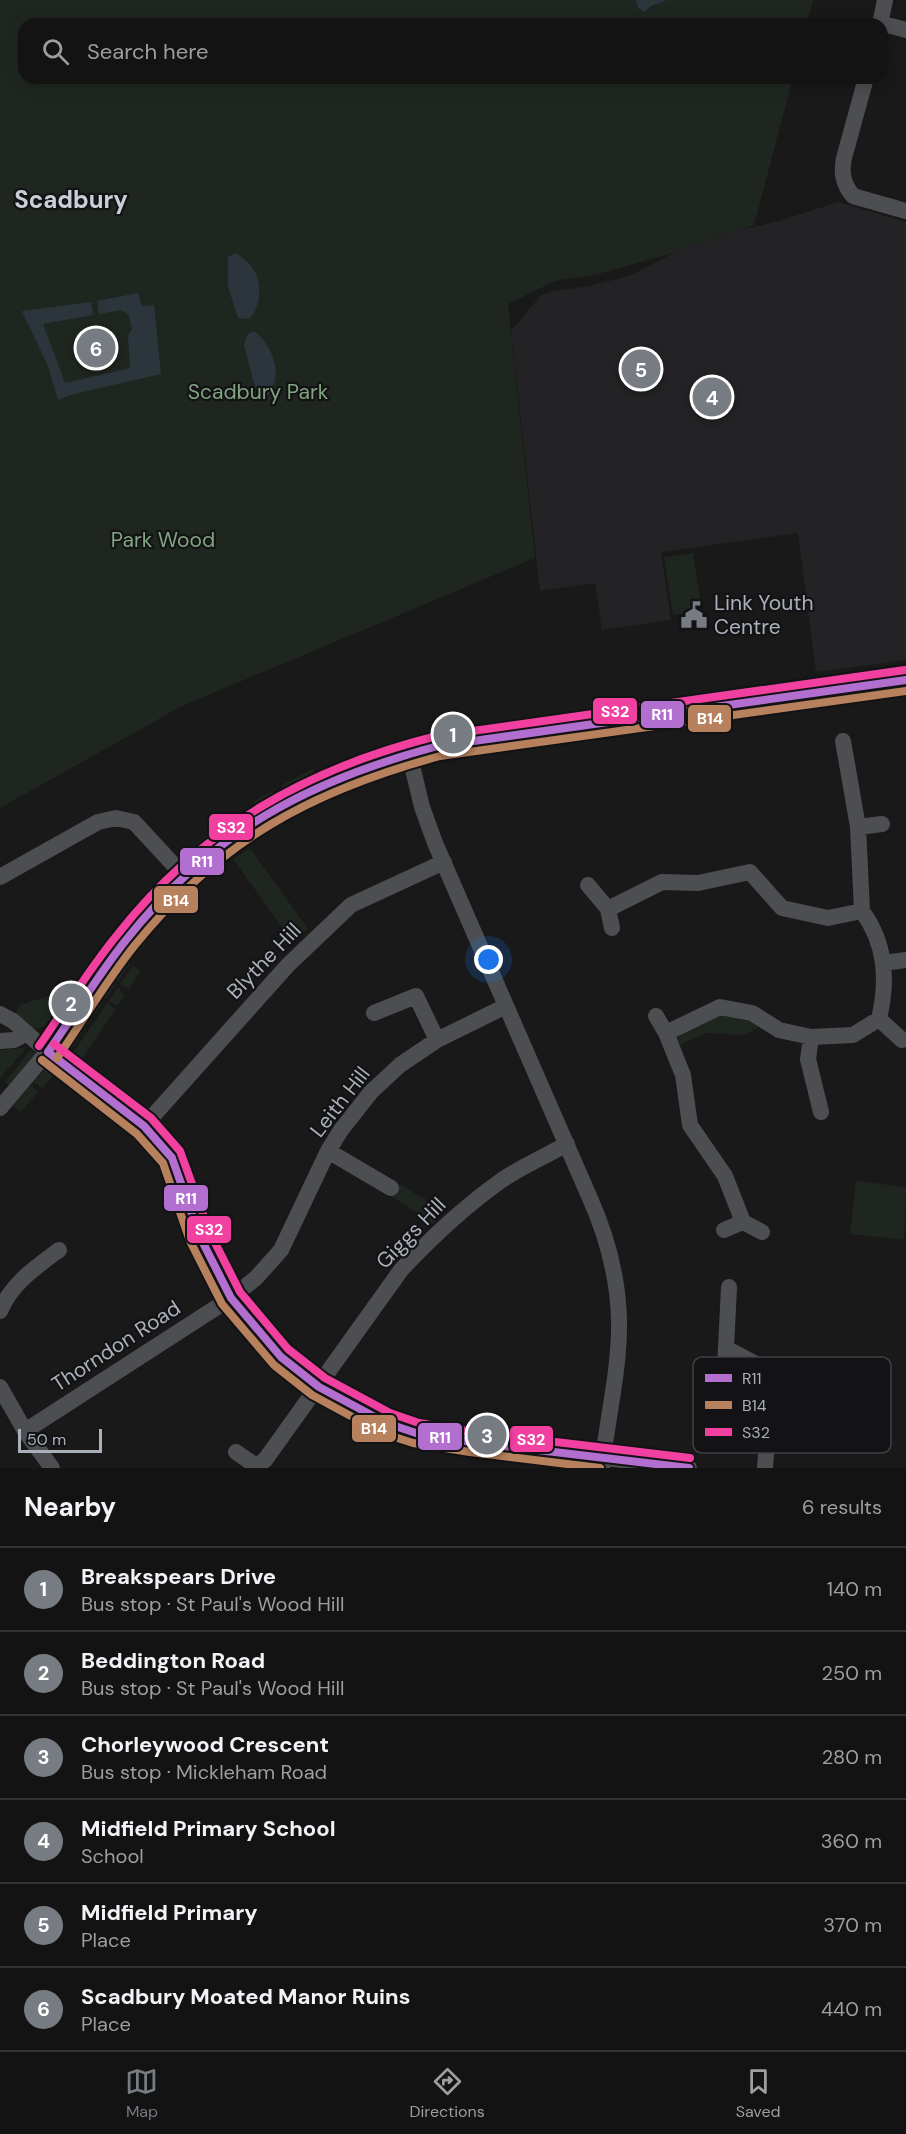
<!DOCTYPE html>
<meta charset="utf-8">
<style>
:root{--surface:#131313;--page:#202021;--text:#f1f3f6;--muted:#9d9ea0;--line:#323233;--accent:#777b82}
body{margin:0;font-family:"DM Sans",sans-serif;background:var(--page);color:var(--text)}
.scale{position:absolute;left:18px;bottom:15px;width:84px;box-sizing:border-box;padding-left:6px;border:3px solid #aab0ba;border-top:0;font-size:16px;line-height:21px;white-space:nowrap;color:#aab0ba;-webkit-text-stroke:4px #131315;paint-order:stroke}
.you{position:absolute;left:489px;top:960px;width:21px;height:21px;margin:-15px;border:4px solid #fff;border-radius:50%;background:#1a73e8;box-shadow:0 0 0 9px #1a73e833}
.badge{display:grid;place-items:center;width:39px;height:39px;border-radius:50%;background:var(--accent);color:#fff;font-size:20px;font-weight:700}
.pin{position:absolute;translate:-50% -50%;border:3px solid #fff;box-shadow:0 2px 6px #0006}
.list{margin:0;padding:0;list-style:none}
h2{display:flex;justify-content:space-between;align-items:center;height:78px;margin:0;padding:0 24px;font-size:26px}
h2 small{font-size:20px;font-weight:400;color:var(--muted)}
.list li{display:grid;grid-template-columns:39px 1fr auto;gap:18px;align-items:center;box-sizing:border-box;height:84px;padding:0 24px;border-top:2px solid var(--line)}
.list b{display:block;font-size:22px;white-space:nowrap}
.list p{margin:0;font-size:20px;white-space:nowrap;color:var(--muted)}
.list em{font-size:20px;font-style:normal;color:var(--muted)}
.icon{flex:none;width:33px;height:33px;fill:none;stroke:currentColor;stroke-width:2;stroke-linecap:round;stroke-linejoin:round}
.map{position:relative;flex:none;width:906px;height:1468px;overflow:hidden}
.search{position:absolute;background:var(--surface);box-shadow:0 3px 15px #0003;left:18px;right:18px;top:18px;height:66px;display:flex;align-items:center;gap:15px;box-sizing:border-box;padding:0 21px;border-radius:18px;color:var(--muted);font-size:22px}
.sheet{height:582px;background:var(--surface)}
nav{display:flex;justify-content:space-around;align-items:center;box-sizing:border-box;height:84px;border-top:2px solid var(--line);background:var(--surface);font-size:16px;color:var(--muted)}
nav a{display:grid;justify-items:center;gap:3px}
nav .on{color:var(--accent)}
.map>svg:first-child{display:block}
.built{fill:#232325}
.green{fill:#1f261f}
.water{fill:#2c353b}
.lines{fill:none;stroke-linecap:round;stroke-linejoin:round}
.minor{stroke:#4d4e52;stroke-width:16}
.bus-1-casing{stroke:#131315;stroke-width:12}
.bus-2-casing{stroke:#131315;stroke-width:12}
.bus-3-casing{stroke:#131315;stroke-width:12}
.bus-1{stroke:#b36fd0;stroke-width:8}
.bus-2{stroke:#b6815c;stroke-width:8}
.bus-3{stroke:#f240a1;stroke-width:8}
.labels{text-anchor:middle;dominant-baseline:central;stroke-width:4.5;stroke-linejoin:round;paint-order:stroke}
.park-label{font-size:21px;fill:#81a481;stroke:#131315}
.poi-label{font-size:21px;fill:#aab0ba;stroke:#131315;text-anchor:start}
.street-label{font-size:21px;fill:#aab0ba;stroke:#131315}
.quarter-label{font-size:24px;font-weight:bold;fill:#cbced6;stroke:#131315}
.key{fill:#131315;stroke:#404247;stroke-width:1.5}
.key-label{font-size:16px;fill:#aab0ba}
.line-badge{stroke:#131315;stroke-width:2}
.badge-label{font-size:16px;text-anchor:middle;font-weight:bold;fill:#fff}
</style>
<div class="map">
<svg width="906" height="1468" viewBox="0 0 906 1468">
<rect width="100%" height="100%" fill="#191919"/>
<path class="built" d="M 838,202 L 906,222 L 906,660 L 816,672 L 798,533 L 661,552 L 671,620 L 602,630 L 595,583 L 540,591 L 511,331 L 541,295 L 554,291 L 589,286 L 632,275 L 675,252 L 740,230 L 779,221 Z"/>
<path class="green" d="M 0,0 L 813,0 L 807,24 L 24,24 L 24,78 L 793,78 L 754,225 L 666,255 L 598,274 L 555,281 L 508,304 L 535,558 L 182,706 L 0,808 Z
M 693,553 L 702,611 L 673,615 L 664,557 Z
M 313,769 L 316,779 L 286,793 L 282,785 Z
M 272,791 L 276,800 L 257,810 L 253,802 Z
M 235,815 L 239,822 L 221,834 L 216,828 Z
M 213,831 L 217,837 L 202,851 L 196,844 Z
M 243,837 L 249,845 L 233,856 L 227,848 Z
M 194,846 L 201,852 L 184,864 L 177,861 Z
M 250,848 L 308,929 L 291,940 L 233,859 Z
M 224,850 L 230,859 L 220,867 L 216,867 L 211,861 Z
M 187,881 L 194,888 L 177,906 L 170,898 Z
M 151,886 L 158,893 L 143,909 L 133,907 Z
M 161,907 L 165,907 L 170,912 L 156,930 L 149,924 Z
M 130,912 L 137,918 L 121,934 L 114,929 Z
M 142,932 L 149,938 L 139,951 L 132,947 L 132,944 Z
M 110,937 L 118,943 L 104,963 L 96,957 Z
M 122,959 L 130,964 L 118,981 L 110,976 Z
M 89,966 L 98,971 L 84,992 L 76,987 Z
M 133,966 L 141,971 L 129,989 L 120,984 Z
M 107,979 L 115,985 L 106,999 L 98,993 Z
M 118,987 L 124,997 L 117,1006 L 109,1001 Z
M 51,995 L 60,1003 L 44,1027 L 35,1029 L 15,1014 L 20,1005 Z
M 95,997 L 103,1002 L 68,1054 L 60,1048 Z
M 107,1003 L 116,1009 L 79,1063 L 74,1059 L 73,1053 Z
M 63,1006 L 71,1011 L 49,1040 L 44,1035 Z
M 721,1012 L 765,1024 L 744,1035 L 706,1033 L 678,1046 L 676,1038 L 679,1032 Z
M 23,1048 L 25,1050 L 0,1078 L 0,1050 Z
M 31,1049 L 38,1056 L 11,1088 L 5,1082 Z
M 52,1066 L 57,1071 L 42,1088 L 34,1082 L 47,1067 Z
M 29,1087 L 33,1087 L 38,1092 L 21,1112 L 13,1106 Z
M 856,1181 L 906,1187 L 904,1240 L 850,1234 Z
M 400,1184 L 424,1199 L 438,1218 L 426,1228 L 415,1211 L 392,1197 Z"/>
<path class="water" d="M 636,0 L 667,0 L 651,6 L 644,12 L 638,8 Z
M 236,253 C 243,258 252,265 256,274 C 262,289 260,308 249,319 L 238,318 L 228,287 L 228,257 Z
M 138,293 L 142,306 L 154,305 L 161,374 L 70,395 L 58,400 L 48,366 L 22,311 L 91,302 L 93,315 L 43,324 L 65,383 L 130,368 L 128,336 L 132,329 L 129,315 L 121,310 L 99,314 L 97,301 Z
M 254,331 C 273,345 284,376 268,395 L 261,393 L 255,387 L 244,345 L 247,335 Z"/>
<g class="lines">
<path class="minor" d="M 880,23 L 906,30
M 880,24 L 885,0
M 866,78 L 844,158 C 841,173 843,184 853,196 L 906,211
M 843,741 L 858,827 L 862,911
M 409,753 L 422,807 L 435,843 L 589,1196 C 607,1236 618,1276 619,1320 C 620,1369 607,1419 602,1467
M 858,827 L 882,824
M 0,877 L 98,822 L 116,818 L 134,822 L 184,876
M 588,885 L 608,909 L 612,928
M 608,909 L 662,882 L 698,883 L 750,872 L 782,908 L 828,918 L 862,911 C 886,944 888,980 879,1019 L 853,1035 L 811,1037 L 779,1030 L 752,1013 L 720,1007 L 666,1033 L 656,1016
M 884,963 L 906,960
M 374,1013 L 416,996 L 437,1040
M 0,1014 L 13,1021 L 48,1052 L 144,1126 L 172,1158 L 200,1237 L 231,1298 L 281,1357 L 319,1387 L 386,1423 L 416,1433 L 471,1442 L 689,1468
M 879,1019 L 902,1040
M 666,1033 L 683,1075 L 690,1125 L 725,1176 L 743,1222 L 762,1232
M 811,1037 L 808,1059 L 821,1112
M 0,1041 L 14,1040 L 27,1033
M 0,1108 C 16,1089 32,1071 47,1052 C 75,1017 98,977 125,941 C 204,836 312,774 438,746 L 906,680
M 144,1126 L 288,965 L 351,905 L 444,862
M 328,1151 L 391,1188
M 724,1230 L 743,1222
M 729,1287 L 726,1348 L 767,1370 L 770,1402 L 765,1468
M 0,1311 C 12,1283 36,1267 59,1250
M 724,1382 L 726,1348
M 0,1387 L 25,1431 L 52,1468
M 25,1431 L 231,1298 L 256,1278 L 281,1250 L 328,1151 L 341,1130 L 371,1092 L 400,1065 L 437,1040 L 506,1006
M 236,1452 L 256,1466 L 265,1460 L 401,1270 C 432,1237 465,1206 502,1180 C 522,1166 546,1156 567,1144"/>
<defs>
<path id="bus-1" d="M 48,1052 C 74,1015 98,975 126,940 C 212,832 307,781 438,746 L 906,680
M 48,1052 L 144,1126 L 172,1158 L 200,1237 L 231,1298 L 281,1357 L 319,1387 L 386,1423 L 416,1433 L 471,1442 L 689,1468"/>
<path id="bus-2" d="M 57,1058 C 83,1021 106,981 135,945 C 220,840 311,791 440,756 L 906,691
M 42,1060 L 137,1134 L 163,1163 L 190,1241 L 222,1304 L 274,1365 L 312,1395 L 382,1433 L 413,1443 L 470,1452 L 600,1468"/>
<path id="bus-3" d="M 54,1044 L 151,1118 L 180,1151 L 210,1233 L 240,1292 L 288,1349 L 325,1378 L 390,1413 L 419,1423 L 472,1432 L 690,1458
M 39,1046 C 65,1009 89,969 118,934 C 201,828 308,768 437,736 L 905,670"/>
</defs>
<use href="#bus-1" class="bus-1-casing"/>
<use href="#bus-2" class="bus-2-casing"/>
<use href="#bus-3" class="bus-3-casing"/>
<use href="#bus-1" class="bus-1"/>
<use href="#bus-2" class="bus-2"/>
<use href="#bus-3" class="bus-3"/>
</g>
<defs>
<symbol id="civic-bare" viewBox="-9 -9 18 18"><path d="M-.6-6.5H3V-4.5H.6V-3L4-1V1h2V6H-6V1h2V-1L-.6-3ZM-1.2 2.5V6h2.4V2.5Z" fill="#777b82" stroke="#131315" stroke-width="2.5" paint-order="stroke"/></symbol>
</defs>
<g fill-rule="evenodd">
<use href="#civic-bare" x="675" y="596" width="38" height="38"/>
</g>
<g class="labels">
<g class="park-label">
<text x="258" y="392">Scadbury Park</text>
<text x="163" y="540">Park Wood</text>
</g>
<g class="poi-label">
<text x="714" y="603">Link Youth<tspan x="714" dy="24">Centre</tspan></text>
</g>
<g class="street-label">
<text transform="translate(264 961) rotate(-46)">Blythe Hill</text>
<text transform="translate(340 1102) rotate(-52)">Leith Hill</text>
<text transform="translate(411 1233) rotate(-46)">Giggs Hill</text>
<text transform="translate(116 1346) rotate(-33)">Thorndon Road</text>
</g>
<g class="quarter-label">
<text x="71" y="199">Scadbury</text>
</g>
</g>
<rect x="693" y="1357" width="198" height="96" rx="9" class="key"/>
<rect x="705" y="1374" width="27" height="8" fill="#b36fd0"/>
<rect x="705" y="1401" width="27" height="8" fill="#b6815c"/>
<rect x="705" y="1428" width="27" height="8" fill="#f240a1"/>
<g class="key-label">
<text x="742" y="1384">R11</text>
<text x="742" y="1411">B14</text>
<text x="742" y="1438">S32</text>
</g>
<g class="line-badge">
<rect x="592" y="697" width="46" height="28" rx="6" fill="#f240a1"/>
<rect x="640" y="700" width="45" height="29" rx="6" fill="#b36fd0"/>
<rect x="687" y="704" width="45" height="29" rx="6" fill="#b6815c"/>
<rect x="208" y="813" width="46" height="28" rx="6" fill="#f240a1"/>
<rect x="179" y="847" width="46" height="29" rx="6" fill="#b36fd0"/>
<rect x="153" y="885" width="46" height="29" rx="6" fill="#b6815c"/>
<rect x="163" y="1184" width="46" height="28" rx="6" fill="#b36fd0"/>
<rect x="186" y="1215" width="46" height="29" rx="6" fill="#f240a1"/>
<rect x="351" y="1414" width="46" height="29" rx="6" fill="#b6815c"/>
<rect x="417" y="1422" width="46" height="29" rx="6" fill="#b36fd0"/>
<rect x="509" y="1425" width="45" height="28" rx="6" fill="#f240a1"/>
</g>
<g class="badge-label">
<text x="615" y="717">S32</text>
<text x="662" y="720">R11</text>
<text x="710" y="724">B14</text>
<text x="231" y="833">S32</text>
<text x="202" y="867">R11</text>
<text x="176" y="906">B14</text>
<text x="186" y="1204">R11</text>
<text x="209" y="1235">S32</text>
<text x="374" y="1434">B14</text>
<text x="440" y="1443">R11</text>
<text x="531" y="1445">S32</text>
</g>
</svg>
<div class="scale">50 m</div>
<div class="you"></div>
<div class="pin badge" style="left:453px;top:734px">1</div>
<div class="pin badge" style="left:71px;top:1003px">2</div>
<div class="pin badge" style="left:487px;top:1435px">3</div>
<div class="pin badge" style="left:712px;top:397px">4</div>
<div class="pin badge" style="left:641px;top:369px">5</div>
<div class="pin badge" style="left:96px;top:348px">6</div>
<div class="search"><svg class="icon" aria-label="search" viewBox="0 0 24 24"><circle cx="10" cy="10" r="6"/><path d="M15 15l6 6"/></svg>Search here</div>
</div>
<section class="sheet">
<h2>Nearby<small>6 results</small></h2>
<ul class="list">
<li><span class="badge">1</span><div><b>Breakspears Drive</b><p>Bus stop · St Paul's Wood Hill</p></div><em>140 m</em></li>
<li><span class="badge">2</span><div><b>Beddington Road</b><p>Bus stop · St Paul's Wood Hill</p></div><em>250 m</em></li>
<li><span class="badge">3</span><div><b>Chorleywood Crescent</b><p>Bus stop · Mickleham Road</p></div><em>280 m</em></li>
<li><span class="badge">4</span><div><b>Midfield Primary School</b><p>School</p></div><em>360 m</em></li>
<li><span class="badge">5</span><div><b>Midfield Primary</b><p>Place</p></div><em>370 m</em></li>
<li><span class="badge">6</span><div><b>Scadbury Moated Manor Ruins</b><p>Place</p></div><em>440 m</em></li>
</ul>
</section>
<nav>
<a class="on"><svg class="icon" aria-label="map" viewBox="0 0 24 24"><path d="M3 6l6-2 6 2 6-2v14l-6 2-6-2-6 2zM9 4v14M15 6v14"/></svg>Map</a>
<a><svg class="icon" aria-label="directions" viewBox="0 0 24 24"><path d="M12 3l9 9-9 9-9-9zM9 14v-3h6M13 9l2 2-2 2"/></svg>Directions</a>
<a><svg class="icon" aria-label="saved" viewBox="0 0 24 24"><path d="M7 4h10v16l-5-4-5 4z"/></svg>Saved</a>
</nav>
